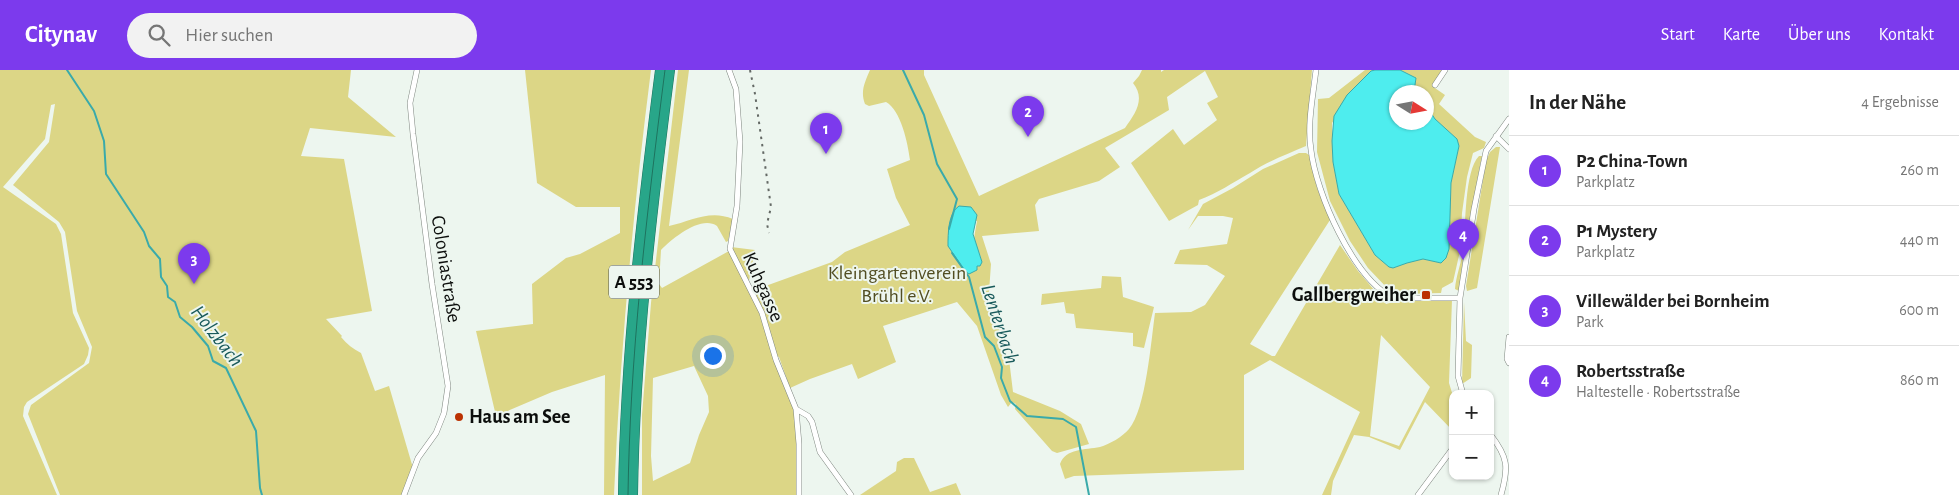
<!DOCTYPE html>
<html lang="de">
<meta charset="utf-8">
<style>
:root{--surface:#fff;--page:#f2f2f2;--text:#222;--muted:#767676;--line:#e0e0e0;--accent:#7c3aed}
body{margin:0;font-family:"Alegreya Sans",sans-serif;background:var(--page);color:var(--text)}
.controls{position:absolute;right:15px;bottom:15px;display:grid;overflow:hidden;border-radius:10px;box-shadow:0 1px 4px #0004}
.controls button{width:45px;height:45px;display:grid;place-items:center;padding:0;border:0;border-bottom:1px solid var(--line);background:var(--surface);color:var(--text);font:25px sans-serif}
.compass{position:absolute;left:1389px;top:15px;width:45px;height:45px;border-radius:50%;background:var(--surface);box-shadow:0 1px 4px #0004;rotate:101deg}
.you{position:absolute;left:712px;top:285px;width:18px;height:18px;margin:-12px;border:4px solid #fff;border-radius:50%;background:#1a73e8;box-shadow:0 0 0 8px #1a73e833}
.badge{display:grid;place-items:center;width:32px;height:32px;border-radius:50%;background:var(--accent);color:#fff;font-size:16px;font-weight:700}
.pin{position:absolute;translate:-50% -41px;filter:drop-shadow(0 1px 2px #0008)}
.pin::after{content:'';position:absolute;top:26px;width:18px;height:15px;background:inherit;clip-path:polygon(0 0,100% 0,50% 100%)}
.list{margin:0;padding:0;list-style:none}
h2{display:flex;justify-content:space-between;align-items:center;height:65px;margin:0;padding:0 20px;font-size:21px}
h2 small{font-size:16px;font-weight:400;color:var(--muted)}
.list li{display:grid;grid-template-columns:32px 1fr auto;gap:15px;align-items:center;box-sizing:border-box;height:70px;padding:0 20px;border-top:1px solid var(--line)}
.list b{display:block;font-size:19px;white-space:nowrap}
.list p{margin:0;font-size:16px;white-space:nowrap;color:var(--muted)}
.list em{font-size:16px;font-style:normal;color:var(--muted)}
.icon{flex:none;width:28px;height:28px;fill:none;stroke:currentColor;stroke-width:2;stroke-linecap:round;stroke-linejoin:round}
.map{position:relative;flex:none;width:1509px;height:425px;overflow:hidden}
header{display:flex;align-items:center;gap:30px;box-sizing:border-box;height:70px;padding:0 25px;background:var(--accent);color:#fff}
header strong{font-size:24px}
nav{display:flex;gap:28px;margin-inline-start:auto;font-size:18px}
.search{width:350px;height:45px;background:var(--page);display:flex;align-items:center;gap:12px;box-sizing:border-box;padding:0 18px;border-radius:28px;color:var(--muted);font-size:19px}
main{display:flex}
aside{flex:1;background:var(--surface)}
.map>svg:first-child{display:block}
.green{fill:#dcd686;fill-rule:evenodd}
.water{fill:#4eedee;stroke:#3aaaaa}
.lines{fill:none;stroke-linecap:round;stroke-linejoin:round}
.stream{stroke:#3aaaaa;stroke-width:2}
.street-casing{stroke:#7d857e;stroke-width:6}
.highway-casing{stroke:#1e715d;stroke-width:10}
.street{stroke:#fff;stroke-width:5}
.highway{stroke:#28a689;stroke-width:9}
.rail{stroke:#646965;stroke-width:2;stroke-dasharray:2.5 5;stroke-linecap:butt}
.poi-dot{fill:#bb3202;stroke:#edf6ef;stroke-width:2}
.labels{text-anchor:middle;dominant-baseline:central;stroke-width:4;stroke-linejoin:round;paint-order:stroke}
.shield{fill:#edf6ef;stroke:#505450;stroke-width:1}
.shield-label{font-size:19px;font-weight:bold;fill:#0c0e0c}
.street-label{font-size:20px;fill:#0c0e0c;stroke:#edf6ef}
.park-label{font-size:20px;fill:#524e22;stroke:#edf6ef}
.poi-label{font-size:20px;font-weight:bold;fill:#0c0e0c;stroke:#edf6ef;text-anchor:end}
.water-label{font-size:21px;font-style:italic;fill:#195a5b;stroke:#edf6ef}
</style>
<header>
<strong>Citynav</strong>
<div class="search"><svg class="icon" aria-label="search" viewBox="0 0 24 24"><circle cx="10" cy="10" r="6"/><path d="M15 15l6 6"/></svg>Hier suchen</div>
<nav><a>Start</a><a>Karte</a><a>Über uns</a><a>Kontakt</a></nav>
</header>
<main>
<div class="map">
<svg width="1509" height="425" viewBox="0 0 1509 425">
<rect width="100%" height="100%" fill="#edf6ef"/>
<path class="green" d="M 0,0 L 351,0 L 348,27 L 396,67 L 310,58 L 301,86 L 344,89 L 372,241 L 326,249 L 342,266 L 341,267 C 347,274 353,279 361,283 L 375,321 L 389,316 L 413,398 L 403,425 L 60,425 L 28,344 L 31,335 L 89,293 L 92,277 L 77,241 L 65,162 L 59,152 L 13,115 L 49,72 L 55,34 L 51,35 L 45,69 L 3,117 L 56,154 L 61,164 L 73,243 L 89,278 L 88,285 L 84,294 L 27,332 L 24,337 L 23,346 L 57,425 L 0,425 Z
M 525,0 L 651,0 C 633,141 620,283 614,425 L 604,425 L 605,305 L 552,322 L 496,346 L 476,261 L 533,254 L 532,214 L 566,188 L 580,184 L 620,163 L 620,137 L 576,137 L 537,113 Z
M 678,0 L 689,0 L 669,156 C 691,151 710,139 733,149 L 728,171 L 726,172 L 717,156 C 701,145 673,168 661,180 L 659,214 L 662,218 L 729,181 L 760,243 L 794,340 L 797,368 L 797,425 L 642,425 L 642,345 L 651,233 ZM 694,296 L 708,326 L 709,342 L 699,365 L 690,393 L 653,411 L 651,386 L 653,308 Z
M 870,0 L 924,0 L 924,5 L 979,126 L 1125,58 C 1135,44 1146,29 1133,13 L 1139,6 L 1142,0 L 1161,0 L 1161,2 L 1164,0 L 1312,0 L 1306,76 C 1287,84 1267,92 1250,103 C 1232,113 1218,123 1199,130 L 1198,135 L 1169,151 L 1131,93 L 1173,59 L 1184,75 L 1217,50 L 1207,33 L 1218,27 L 1205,1 L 1167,27 L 1169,40 L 1105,78 L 1120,97 L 1099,111 L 1039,129 L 1035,135 L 1039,161 L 982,166 L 991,194 L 989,222 L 993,240 L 1009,289 L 1013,322 L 1060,341 L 1081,354 L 1089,374 L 1057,383 L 1052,381 L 1015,339 L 1016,334 L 1012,332 L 1008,337 L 1001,325 L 977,256 L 957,232 L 883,256 L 896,292 L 858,309 L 852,294 L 810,309 L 790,318 L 779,287 L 776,286 L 766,248 L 754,220 L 832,192 L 845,182 L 910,155 L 896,128 L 887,99 L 910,90 C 908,74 901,40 886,32 L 869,36 L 865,34 C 860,21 865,12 870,0 ZM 951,148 L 977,151 L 974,168 L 981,188 L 975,201 L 973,201 Z
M 1365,0 L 1375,0 L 1371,1 L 1355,18 L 1332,53 L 1333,92 L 1339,124 L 1375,185 L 1389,197 L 1393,198 L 1407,193 L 1423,189 L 1441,193 L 1451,129 L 1451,113 L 1459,76 L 1457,69 L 1435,49 L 1427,37 L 1426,22 L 1414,22 L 1416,8 L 1400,0 L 1442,0 L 1432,16 L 1445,25 L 1439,34 L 1475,67 L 1486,72 L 1484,78 L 1473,83 L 1467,107 L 1462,143 L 1460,181 L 1453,212 L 1442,218 L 1441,223 L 1403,224 L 1389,220 L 1368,198 L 1350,171 L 1330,131 L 1317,82 L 1318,29 L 1329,28 Z
M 1496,77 L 1500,77 L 1477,218 L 1467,221 L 1466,216 L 1486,91 L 1490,82 Z
M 1299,83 L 1306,83 L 1309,85 L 1317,118 L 1330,150 L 1250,274 L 1272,286 L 1275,286 L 1340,175 L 1358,201 L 1386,234 L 1397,231 L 1452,230 L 1449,313 L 1453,326 L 1453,361 L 1425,332 L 1400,380 L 1369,367 L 1354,365 L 1333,411 L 1331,425 L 1322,425 L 1360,342 L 1270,290 L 1244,305 L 1244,400 L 1074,406 L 1065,409 L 1060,394 C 1066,378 1085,380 1100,377 C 1110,374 1122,367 1129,359 C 1146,339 1151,271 1155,243 L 1191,242 L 1205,235 L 1225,206 L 1207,195 L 1174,194 L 1180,180 L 1227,174 L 1233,148 L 1223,146 L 1198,146 L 1188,160 L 1203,134 L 1233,118 L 1263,99 ZM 1381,265 L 1430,317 L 1399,376 L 1370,366 Z
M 1479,86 L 1482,86 L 1465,173 L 1459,221 L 1455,219 C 1456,206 1461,194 1463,181 C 1466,158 1464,101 1479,86 Z
M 731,177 L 755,180 L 749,211 Z
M 1102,206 L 1121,207 L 1123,227 L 1154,237 L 1144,278 L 1133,276 L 1133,263 L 1076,258 L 1074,244 L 1066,243 L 1064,232 L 1041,235 L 1042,224 L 1101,218 Z
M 1464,232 L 1466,271 L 1472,275 L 1471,308 L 1462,314 Z
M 904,388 L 914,388 L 930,422 L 956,413 L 961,425 L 860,425 L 896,401 L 897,392 Z"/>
<path class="water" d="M 1375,0 L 1400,0 L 1416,8 L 1414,22 L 1396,22 L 1396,52 L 1426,52 L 1427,37 L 1435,49 L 1457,69 L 1459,76 L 1451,113 L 1449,179 L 1446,188 L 1441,193 L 1423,189 L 1407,193 L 1393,198 L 1389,197 L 1375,185 L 1339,124 L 1333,92 L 1332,71 L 1334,46 L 1347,25 L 1371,1 Z
M 959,136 L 971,137 L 977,145 L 973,164 L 982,192 L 980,196 L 977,196 L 977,200 L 969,204 L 965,201 L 948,176 C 948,164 948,143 959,136 Z"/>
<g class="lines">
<path class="stream" d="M 67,0 L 94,41 L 104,71 L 106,104 L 144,162 L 149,176 L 160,189 L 161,207 L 167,216 L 168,227 L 175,232 L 180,247 L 192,257 L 208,276 L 213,291 L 226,298 L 256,361 L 260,418 L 262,425
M 903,0 L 924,45 L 937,94 L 957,129 L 949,159
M 952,183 L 969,207 L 985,267 L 994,276 L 1002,297 L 1001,308 L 1010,331 L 1027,346 L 1063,349 L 1076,357 L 1089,425"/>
<defs>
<path id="street" d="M 729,0 L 736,19 L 740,72 L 737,136 L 730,179 L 762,243 L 776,290 L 796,339 L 808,346 L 812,352 L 820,382 L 851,425
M 1316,0 C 1313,26 1307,54 1311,80 C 1316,123 1353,208 1393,228 L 1460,228
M 1435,15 L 1445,0
M 1496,66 L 1509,79
M 1509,267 L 1507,289 L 1509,293
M 1463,324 L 1458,306 L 1460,228 L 1474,139 L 1486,81 L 1509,49
M 796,339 L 799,374 L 799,425
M 1490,364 C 1508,387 1509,397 1501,425
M 404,425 L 418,388 L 436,363 L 444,343 L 448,316 L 432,214 L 413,64 L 410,33 L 417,0
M 1418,425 L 1453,378"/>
<path id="highway" d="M 623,425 C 625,282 642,141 660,0
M 633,425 C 635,282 652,141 670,0"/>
</defs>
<use href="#street" class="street-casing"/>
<use href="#highway" class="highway-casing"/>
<use href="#street" class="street"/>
<use href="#highway" class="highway"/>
<path class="rail" d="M 750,0 L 755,24 L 771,137 L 767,154 L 769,163"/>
</g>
<g class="poi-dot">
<rect x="1421" y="220" width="10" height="10" rx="2.5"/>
<circle cx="459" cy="347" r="5"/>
</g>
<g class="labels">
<rect class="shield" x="609" y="195.5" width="50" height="33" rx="4"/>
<g class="shield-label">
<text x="634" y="212">A 553</text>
</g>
<g class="street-label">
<text transform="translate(446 199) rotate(81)">Coloniastraße</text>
<text transform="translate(763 217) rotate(66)">Kuhgasse</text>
</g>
<g class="park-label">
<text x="897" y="203">Kleingartenverein<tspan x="897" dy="23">Brühl e.V.</tspan></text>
</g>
<g class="poi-label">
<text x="1416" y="225">Gallbergweiher</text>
<text x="469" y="347" text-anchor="start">Haus am See</text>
</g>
<g class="water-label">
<text transform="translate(1000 254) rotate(72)">Lenterbach</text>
<text transform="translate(217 266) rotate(52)">Holzbach</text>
</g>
</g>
</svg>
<div class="controls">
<button>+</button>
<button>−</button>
</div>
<svg class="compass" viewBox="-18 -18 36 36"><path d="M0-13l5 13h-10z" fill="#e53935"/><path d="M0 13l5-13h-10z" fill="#767676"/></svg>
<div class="you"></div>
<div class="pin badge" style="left:826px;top:84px">1</div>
<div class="pin badge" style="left:1028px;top:67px">2</div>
<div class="pin badge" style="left:194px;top:214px">3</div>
<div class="pin badge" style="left:1463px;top:190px">4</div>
</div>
<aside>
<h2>In der Nähe<small>4 Ergebnisse</small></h2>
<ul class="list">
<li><span class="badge">1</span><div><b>P2 China-Town</b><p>Parkplatz</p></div><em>260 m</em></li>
<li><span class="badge">2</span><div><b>P1 Mystery</b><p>Parkplatz</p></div><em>440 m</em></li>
<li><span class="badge">3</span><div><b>Villewälder bei Bornheim</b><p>Park</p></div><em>600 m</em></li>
<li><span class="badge">4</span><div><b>Robertsstraße</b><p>Haltestelle · Robertsstraße</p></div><em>860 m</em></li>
</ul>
</aside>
</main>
